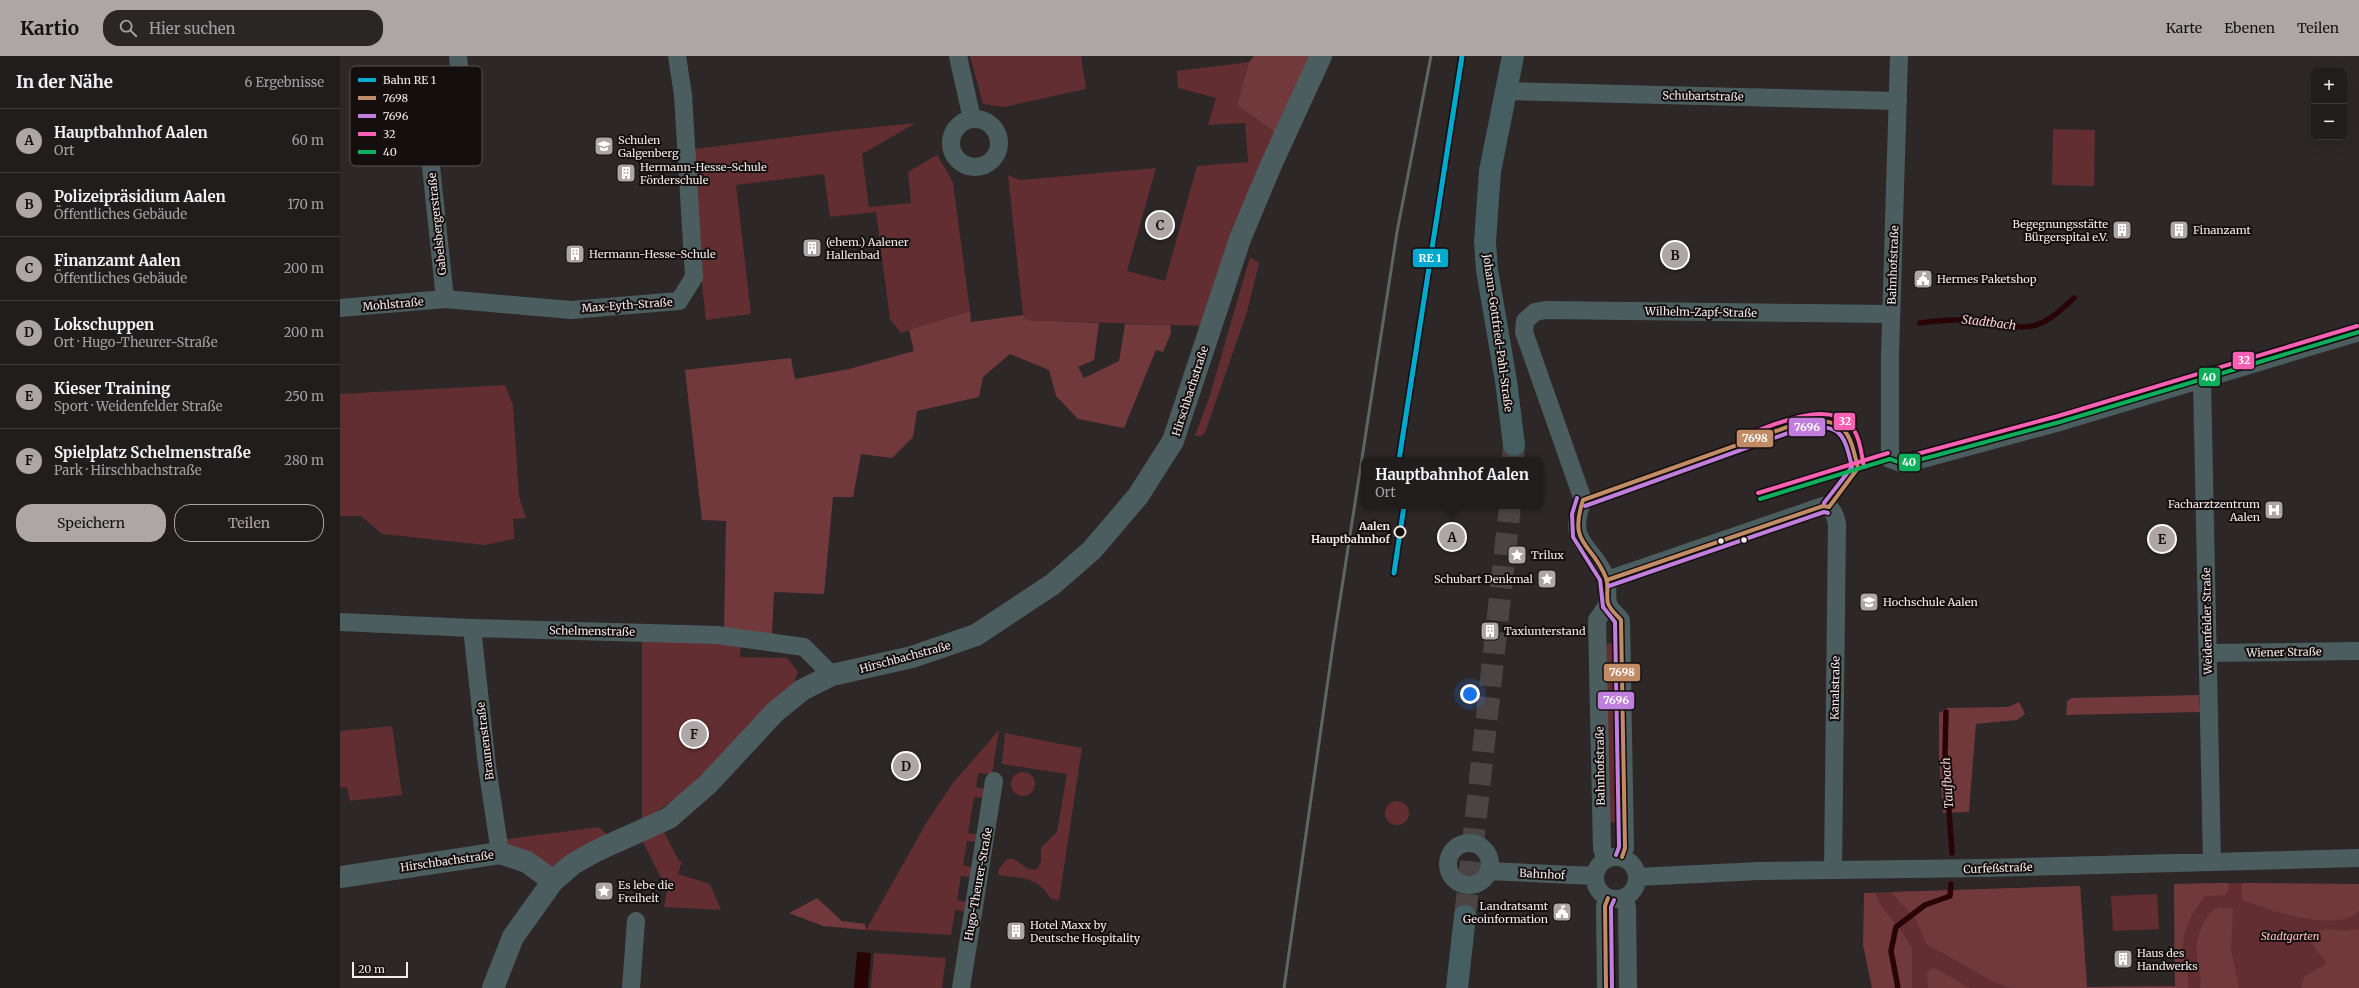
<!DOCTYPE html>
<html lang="de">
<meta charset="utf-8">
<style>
:root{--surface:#221d1d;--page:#2a2626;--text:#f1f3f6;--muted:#a2a2a4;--line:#3f3b3b;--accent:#aea6a6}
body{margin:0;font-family:Merriweather,serif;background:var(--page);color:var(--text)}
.controls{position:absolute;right:12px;top:12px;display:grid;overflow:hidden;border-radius:8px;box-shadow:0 4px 16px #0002}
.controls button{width:36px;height:36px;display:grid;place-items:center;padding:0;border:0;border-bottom:1px solid var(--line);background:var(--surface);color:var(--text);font:20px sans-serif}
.scale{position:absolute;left:12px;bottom:10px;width:56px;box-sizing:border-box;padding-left:4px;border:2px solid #f3eaea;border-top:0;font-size:11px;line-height:14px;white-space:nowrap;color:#f3eaea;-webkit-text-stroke:3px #140e0e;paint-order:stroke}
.you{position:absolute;left:1130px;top:638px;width:14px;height:14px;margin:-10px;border:3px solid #fff;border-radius:50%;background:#1a73e8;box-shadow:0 0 0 6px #1a73e833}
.badge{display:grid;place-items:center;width:26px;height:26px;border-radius:50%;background:var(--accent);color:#111;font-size:13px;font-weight:700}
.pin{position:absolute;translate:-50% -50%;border:2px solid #fff;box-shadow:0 1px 4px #0006}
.popup{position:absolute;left:1021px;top:401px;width:182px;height:52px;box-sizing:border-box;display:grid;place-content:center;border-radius:8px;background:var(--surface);filter:drop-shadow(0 1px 3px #0005);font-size:13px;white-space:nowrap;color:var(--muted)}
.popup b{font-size:15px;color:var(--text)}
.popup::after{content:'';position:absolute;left:50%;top:100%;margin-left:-8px;border:8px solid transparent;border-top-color:var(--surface)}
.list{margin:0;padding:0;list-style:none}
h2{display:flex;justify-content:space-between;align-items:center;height:52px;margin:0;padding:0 16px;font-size:17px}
h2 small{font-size:13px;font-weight:400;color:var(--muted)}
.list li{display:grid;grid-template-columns:26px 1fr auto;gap:12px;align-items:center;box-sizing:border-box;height:64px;padding:0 16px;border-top:1px solid var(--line)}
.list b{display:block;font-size:15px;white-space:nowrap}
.list p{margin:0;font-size:13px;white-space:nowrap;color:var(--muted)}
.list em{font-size:13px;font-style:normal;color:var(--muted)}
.actions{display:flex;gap:8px;padding:12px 16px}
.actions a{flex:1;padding:9px 0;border:1px solid var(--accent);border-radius:16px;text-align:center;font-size:14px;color:var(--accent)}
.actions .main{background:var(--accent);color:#111}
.icon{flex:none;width:22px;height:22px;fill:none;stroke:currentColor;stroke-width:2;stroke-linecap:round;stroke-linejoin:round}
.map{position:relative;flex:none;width:2019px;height:932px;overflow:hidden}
header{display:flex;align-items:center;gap:24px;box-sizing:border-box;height:56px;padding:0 20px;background:var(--accent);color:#111}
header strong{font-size:19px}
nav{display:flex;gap:22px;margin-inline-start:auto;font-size:14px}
.search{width:280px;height:36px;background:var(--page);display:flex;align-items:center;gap:10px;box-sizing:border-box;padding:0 14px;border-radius:16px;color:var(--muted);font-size:15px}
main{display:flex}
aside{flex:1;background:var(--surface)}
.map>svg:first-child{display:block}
.green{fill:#622e31}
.forest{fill:#72393d}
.water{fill:#280407}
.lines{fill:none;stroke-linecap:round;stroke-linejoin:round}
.stream{stroke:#280407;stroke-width:5.5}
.secondary-tunnel{stroke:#4b4444;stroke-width:22;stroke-dasharray:22 11;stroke-linecap:butt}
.minor{stroke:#4c5d60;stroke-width:18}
.tertiary{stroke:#4c5d60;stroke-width:22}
.secondary{stroke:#455e62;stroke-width:22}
.rail{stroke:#5d6567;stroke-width:3}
.bus-1-casing{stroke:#140e0e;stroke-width:7}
.bus-2-casing{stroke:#140e0e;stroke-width:7}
.bus-3-casing{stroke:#140e0e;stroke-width:7}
.bus-4-casing{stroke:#140e0e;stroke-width:7}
.bus-1{stroke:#c18c65;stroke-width:4}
.bus-2{stroke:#c07fdc;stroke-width:4}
.bus-3{stroke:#f860b3;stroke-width:4}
.bus-4{stroke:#0daf5c;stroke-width:4}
.rail-1-casing{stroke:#140e0e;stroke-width:8}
.rail-1{stroke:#00a9ce;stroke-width:5}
.stop-dot{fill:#140e0e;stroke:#f3eaea;stroke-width:2}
.bus-dot{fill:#f3eaea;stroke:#140e0e;stroke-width:1.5}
.labels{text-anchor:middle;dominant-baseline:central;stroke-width:4;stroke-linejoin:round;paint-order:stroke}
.street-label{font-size:11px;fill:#f3eaea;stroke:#140e0e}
.poi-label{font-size:11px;fill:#f3eaea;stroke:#140e0e;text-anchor:start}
.stop-label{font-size:11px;font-weight:bold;fill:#f3eaea;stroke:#140e0e;text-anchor:end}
.park-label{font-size:11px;font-style:italic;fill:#fcbdbe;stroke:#140e0e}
.water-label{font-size:12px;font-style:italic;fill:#f9cfcf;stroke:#140e0e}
.key{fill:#140e0e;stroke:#575050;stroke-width:1}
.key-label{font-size:11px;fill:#f3eaea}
.line-badge{stroke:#140e0e;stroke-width:1.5}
.badge-label{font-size:11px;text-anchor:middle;font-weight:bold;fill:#fff}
</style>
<header>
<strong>Kartio</strong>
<div class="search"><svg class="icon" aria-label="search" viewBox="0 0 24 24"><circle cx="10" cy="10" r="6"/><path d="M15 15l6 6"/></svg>Hier suchen</div>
<nav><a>Karte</a><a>Ebenen</a><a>Teilen</a></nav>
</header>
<main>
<aside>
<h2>In der Nähe<small>6 Ergebnisse</small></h2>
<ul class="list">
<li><span class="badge">A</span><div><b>Hauptbahnhof Aalen</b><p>Ort</p></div><em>60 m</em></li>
<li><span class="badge">B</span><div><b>Polizeipräsidium Aalen</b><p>Öffentliches Gebäude</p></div><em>170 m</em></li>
<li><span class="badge">C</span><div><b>Finanzamt Aalen</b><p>Öffentliches Gebäude</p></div><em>200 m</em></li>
<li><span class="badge">D</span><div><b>Lokschuppen</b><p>Ort · Hugo-Theurer-Straße</p></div><em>200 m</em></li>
<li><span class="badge">E</span><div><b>Kieser Training</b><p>Sport · Weidenfelder Straße</p></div><em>250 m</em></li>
<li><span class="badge">F</span><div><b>Spielplatz Schelmenstraße</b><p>Park · Hirschbachstraße</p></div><em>280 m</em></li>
</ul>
<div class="actions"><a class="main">Speichern</a><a>Teilen</a></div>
</aside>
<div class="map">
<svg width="2019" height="932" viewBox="0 0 2019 932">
<rect width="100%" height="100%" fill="#2d2727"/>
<path class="green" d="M 630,0 L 741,0 L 746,33 L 664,51 L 643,48 Z
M 909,6 L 897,49 L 938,79 L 864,270 L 686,264 L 683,259 L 668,119 L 680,124 L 816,112 L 787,215 L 825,225 L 857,110 L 908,106 L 905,67 L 868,69 L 876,42 L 838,32 L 837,15 Z
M 576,67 L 522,98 L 529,151 L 571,147 L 568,116 L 597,99 L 613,126 L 630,255 L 561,277 L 550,263 L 536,156 L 490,161 L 484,118 L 396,129 L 411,258 L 366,264 L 347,94 L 505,74 Z
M 1713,73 L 1755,74 L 1754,130 L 1712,129 Z
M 910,201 L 919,207 L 907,256 L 865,377 L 861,380 L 855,380 L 870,339 Z
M 165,329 L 173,349 L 179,440 L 186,462 L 173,463 L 174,483 L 145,489 L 42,478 L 21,460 L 0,460 L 0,338 Z
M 302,584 L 401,586 L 400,601 L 447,602 L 458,616 L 452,632 L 362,724 L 302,766 Z
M 1270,587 L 1273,588 L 1276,766 L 1268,767 L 1266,590 Z
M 52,670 L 62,739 L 10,745 L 7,731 L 0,731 L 0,675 Z
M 659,674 L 652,718 L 638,717 L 636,731 L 647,733 L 645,742 L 634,741 L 628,777 L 639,779 L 638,786 L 627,785 L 623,809 L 635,812 L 633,822 L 621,820 L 617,844 L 629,846 L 627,856 L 615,854 L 611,879 L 526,874 L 588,764 L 613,727 Z
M 665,677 L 742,692 L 719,844 L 711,843 C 696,819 683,823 658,819 L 659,813 L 667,803 C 681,801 684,817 697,813 L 701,806 L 701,792 L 717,776 L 727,718 L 662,708 Z
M671 728a12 12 0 1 1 24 0a12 12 0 1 1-24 0Z
M1045 757a12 12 0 1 1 24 0a12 12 0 1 1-24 0Z
M 259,771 L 272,783 L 212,818 L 160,784 Z
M 323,774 L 339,805 L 342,805 L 338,818 L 370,828 L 381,854 L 324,851 L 327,834 L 302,784 Z
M 1902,827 L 2019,828 L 2019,932 L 1533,932 L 1524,837 L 1740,830 L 1747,931 L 1835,930 L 1834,828 Z
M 1817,838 L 1819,873 L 1773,875 L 1771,840 Z
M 534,897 L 606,902 L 602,932 L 531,932 Z"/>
<path class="forest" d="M 914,0 L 974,0 L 938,79 L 897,49 L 909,6 Z
M 630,255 L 631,266 L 683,259 L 686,264 L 759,267 L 754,304 L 738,311 L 744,322 L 779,305 L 785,268 L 830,269 L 831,277 L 823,296 L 816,294 L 784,372 L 738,363 L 716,340 L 709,314 L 670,298 L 643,321 L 639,341 L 577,355 L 573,381 L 552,402 L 521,398 L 513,441 L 493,441 L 484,538 L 434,536 L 432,578 L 384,575 L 386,465 L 362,464 L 345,314 L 451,302 L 455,323 L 509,313 L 574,295 L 569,274 Z
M 1859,639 L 1860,656 L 1726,659 L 1727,645 L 1732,642 Z
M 1679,646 L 1685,658 L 1677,664 L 1636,668 L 1629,756 L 1603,757 L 1599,700 L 1599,657 L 1607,652 L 1668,651 Z
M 1888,827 L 1889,833 L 1886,839 L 1865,840 C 1854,854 1841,876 1843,895 C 1843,908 1851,919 1848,932 L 1672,932 L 1654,926 L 1586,888 L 1575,862 L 1551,836 L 1740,830 L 1747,931 L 1835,930 L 1834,828 Z
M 1902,827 L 2019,828 L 2019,855 C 1992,878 1931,854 1902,844 Z
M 1524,837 L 1535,837 L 1542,851 L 1562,876 L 1572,892 L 1572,932 L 1532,932 L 1523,889 Z
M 477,842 L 502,865 L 525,868 L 526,874 L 483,870 L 449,857 Z
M 1878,851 L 1893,853 L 1891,893 L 1899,932 L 1860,932 C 1862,920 1858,912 1857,901 C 1855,884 1862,860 1878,851 Z
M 1987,873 L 2005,875 L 2019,873 L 2019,932 L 1961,932 L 1964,921 L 1987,907 L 1970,886 L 1978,875 Z
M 1593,912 C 1607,917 1618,927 1631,932 L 1588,932 L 1587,916 Z"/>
<path class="water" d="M 517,896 L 531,897 L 528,932 L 514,932 Z"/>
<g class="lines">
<path class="stream" d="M 1580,267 C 1602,264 1622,262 1644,265 C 1662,267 1678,274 1696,269 C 1710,265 1723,252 1734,242
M 1606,656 L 1605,697 L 1612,797
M 1558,932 L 1551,895 L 1556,871 L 1585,849 L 1610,840 L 1611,828"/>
<path class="secondary-tunnel" d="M 1173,404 L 1174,389
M 1125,860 L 1170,450"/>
<path class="minor" d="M 618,0 L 632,63
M 1559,0 L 1550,300 L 1550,403 L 1564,408 L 1720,366 L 2019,276
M 1167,35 L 1558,45
M611 87a24 24 0 1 1 48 0a24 24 0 1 1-48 0Z
M 105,243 L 84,44 L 121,29 L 118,0
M 0,252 L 105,243 L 231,254 L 339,245 L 354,221 L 343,39 L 337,0
M 1862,324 L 1872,806
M 1267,524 L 1483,450 C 1493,452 1495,458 1497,468 L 1493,814
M 0,566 L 132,572 L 377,579 L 464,591 L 492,619
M 132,572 L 147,710 L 160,797
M 1868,597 L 2019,595
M1108 808a21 21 0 1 1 42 0a21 21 0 1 1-42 0Z
M1255 822a21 21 0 1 1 42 0a21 21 0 1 1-42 0Z
M 1282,801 L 1285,792 L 1281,564 C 1277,559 1269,552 1268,547 C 1266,539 1269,530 1266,522 C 1253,489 1225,488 1243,444 L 1184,276 L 1185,265 L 1195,256 L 1205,254 L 1551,258
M 1266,803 L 1262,793 L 1257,564 L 1268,548
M 1149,815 L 1255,820
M 1297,821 L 1419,815 L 1643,812 L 2019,802
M 1284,842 L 1287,851 L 1288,932
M 291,932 L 296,865
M 621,932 L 654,725
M 1266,932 L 1265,850 L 1268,842"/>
<path class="tertiary" d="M 0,821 L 160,797 L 187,806 L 213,825
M 153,932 L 173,881 L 213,825 L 233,808 L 256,795 L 329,762 L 368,728 L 435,656 L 462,634 L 492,619 L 572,601 L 636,579 L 713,528 L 752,494 L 798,440 L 833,385 L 900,183 L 931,109 L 981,0"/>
<path class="secondary" d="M 1173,0 L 1150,115 L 1145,186 L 1147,214 L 1166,325 L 1174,389
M 1117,932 L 1125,860"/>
<path class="rail" d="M 944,932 L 993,589 L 1057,176 L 1091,0"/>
<defs>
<path id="bus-1" d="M 1243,444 C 1228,490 1252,486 1266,522 C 1269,530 1266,539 1268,547 C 1270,554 1277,559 1281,564 L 1285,792 L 1282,801
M 1243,444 L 1464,365 C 1506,363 1509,374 1518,412 L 1489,451
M 1267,524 L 1483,450 L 1489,451
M 1266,932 L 1265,850 L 1268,842"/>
<path id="bus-2" d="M 1237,442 L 1232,458 L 1233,481 L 1260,524 L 1263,551 L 1275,566 L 1279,791 L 1276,799
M 1245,450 L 1465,371 C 1501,369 1504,377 1512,411 L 1484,447
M 1269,530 L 1484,456 L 1488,457
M 1272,932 L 1271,851 L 1274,844"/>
<path id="bus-3" d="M 1399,382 C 1426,372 1484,343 1509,368 C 1520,378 1521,397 1524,411
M 1562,402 L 1718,360 L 2017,270
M 1418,437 L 1548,397"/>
<path id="bus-4" d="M 1420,443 L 1550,403 L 1564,408 L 1720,366 L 2019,276"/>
</defs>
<use href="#bus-1" class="bus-1-casing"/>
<use href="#bus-2" class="bus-2-casing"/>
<use href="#bus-3" class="bus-3-casing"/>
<use href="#bus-4" class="bus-4-casing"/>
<use href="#bus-1" class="bus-1"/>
<use href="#bus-2" class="bus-2"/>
<use href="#bus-3" class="bus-3"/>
<use href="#bus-4" class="bus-4"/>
<defs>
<path id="rail-1" d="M 1059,404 L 1122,0
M 1054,517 L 1064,450"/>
</defs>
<use href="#rail-1" class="rail-1-casing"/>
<use href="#rail-1" class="rail-1"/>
</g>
<defs>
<symbol id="school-square" viewBox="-11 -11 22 22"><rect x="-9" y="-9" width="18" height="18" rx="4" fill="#aea6a6" stroke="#140e0e"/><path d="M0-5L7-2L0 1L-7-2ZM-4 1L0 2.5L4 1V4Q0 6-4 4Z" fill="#fff"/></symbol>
<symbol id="building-square" viewBox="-11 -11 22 22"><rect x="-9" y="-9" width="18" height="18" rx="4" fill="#aea6a6" stroke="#140e0e"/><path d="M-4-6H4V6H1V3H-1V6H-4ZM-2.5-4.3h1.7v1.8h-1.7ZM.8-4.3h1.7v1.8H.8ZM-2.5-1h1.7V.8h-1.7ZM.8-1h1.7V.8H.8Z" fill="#fff"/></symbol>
<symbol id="civic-square" viewBox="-11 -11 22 22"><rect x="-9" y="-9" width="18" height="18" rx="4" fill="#aea6a6" stroke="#140e0e"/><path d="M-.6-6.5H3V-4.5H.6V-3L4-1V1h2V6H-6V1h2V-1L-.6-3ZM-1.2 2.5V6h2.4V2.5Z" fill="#fff"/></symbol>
<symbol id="hospital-square" viewBox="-11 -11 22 22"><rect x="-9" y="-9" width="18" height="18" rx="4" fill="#aea6a6" stroke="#140e0e"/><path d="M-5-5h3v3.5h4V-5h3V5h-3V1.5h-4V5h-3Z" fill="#fff"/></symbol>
<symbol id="sight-square" viewBox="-11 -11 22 22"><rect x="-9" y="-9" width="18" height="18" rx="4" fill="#aea6a6" stroke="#140e0e"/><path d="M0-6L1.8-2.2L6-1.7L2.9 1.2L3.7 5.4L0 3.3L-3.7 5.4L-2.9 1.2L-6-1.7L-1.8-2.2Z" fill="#fff"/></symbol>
<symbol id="university-square" viewBox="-11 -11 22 22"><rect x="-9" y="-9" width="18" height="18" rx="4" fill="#aea6a6" stroke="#140e0e"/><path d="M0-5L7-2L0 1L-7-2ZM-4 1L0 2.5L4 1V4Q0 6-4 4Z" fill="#fff"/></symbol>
</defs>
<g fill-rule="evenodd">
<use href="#school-square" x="253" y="79" width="22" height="22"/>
<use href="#building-square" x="275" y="106" width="22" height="22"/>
<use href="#building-square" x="1771" y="163" width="22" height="22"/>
<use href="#building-square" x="1828" y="163" width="22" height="22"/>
<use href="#building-square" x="461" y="181" width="22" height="22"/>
<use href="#building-square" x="224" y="187" width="22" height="22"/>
<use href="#civic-square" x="1572" y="212" width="22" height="22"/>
<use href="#hospital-square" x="1923" y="443" width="22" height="22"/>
<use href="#sight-square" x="1166" y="488" width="22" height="22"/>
<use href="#sight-square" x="1196" y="512" width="22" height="22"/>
<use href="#university-square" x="1518" y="535" width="22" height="22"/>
<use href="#building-square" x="1139" y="564" width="22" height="22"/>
<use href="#sight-square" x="253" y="824" width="22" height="22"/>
<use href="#civic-square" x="1211" y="845" width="22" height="22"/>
<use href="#building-square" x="665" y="864" width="22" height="22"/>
<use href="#building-square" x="1772" y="892" width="22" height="22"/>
</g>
<circle class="stop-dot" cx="1060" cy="476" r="5.5"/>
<g class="bus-dot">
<circle cx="1404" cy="484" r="3.5"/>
<circle cx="1381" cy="485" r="3.5"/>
</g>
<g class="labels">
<g class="street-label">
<text transform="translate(1363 40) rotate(1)">Schubartstraße</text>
<text transform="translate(97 168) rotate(-96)">Gabelsbergerstraße</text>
<text transform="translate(1553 209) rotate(-88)">Bahnhofstraße</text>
<text transform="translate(53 248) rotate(-5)">Mohlstraße</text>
<text transform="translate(287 249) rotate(-4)">Max-Eyth-Straße</text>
<text transform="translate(1361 256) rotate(1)">Wilhelm-Zapf-Straße</text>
<text transform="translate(1158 277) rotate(82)">Johann-Gottfried-Pahl-Straße</text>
<text transform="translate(850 335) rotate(-72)">Hirschbachstraße</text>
<text transform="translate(1867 565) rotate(-91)">Weidenfelder Straße</text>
<text transform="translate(252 575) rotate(1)">Schelmenstraße</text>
<text transform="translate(1944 596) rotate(-1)">Wiener Straße</text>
<text transform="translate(565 601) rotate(-15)">Hirschbachstraße</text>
<text transform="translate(1495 632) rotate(-89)">Kanalstraße</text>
<text transform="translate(145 685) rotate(-97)">Braunenstraße</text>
<text transform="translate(1260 710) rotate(-91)">Bahnhofstraße</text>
<text transform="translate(107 805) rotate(-8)">Hirschbachstraße</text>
<text transform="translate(1658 812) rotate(-2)">Curfeßstraße</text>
<text transform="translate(1202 818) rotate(3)">Bahnhof</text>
<text transform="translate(638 828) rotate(-80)">Hugo-Theurer-Straße</text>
</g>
<g class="poi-label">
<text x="278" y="84">Schulen<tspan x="278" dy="13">Galgenberg</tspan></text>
<text x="300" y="111">Hermann-Hesse-Schule<tspan x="300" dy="13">Förderschule</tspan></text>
<text x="1768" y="168" text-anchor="end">Begegnungsstätte<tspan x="1768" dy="13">Bürgerspital e.V.</tspan></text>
<text x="1853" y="174">Finanzamt</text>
<text x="486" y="186">(ehem.) Aalener<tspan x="486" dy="13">Hallenbad</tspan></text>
<text x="249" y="198">Hermann-Hesse-Schule</text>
<text x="1597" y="223">Hermes Paketshop</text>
<text x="1920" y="448" text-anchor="end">Facharztzentrum<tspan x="1920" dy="13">Aalen</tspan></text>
<text x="1191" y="499">Trilux</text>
<text x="1193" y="523" text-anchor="end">Schubart Denkmal</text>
<text x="1543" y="546">Hochschule Aalen</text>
<text x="1164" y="575">Taxiunterstand</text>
<text x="278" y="829">Es lebe die<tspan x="278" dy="13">Freiheit</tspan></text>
<text x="1208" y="850" text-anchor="end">Landratsamt<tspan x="1208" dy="13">Geoinformation</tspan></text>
<text x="690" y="869">Hotel Maxx by<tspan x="690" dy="13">Deutsche Hospitality</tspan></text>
<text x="1797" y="897">Haus des<tspan x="1797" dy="13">Handwerks</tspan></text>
</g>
<g class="stop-label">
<text x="1050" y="470">Aalen<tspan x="1050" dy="13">Hauptbahnhof</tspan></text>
</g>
<g class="park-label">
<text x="1950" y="880">Stadtgarten</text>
</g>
<g class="water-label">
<text transform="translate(1649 266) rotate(7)">Stadtbach</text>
<text transform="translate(1607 727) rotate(-94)">Taufbach</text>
</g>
</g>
<rect x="10" y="10" width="132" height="100" rx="6" class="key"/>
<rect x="18" y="22" width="18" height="4" fill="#00a9ce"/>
<rect x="18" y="40" width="18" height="4" fill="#c18c65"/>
<rect x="18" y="58" width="18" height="4" fill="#c07fdc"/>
<rect x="18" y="76" width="18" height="4" fill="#f860b3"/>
<rect x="18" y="94" width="18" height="4" fill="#0daf5c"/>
<g class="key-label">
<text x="43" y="28">Bahn RE 1</text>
<text x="43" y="46">7698</text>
<text x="43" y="64">7696</text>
<text x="43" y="82">32</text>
<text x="43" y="100">40</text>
</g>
<g class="line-badge">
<rect x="1072" y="192" width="37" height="20" rx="4" fill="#00a9ce"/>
<rect x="1892" y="295" width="23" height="19" rx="4" fill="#f860b3"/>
<rect x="1858" y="311" width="23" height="20" rx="4" fill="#0daf5c"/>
<rect x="1493" y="356" width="23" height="19" rx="4" fill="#f860b3"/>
<rect x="1448" y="361" width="38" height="20" rx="4" fill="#c07fdc"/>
<rect x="1396" y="373" width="38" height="19" rx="4" fill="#c18c65"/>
<rect x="1558" y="397" width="23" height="19" rx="4" fill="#0daf5c"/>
<rect x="1263" y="607" width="38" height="19" rx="4" fill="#c18c65"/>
<rect x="1257" y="635" width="38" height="19" rx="4" fill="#c07fdc"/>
</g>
<g class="badge-label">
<text x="1090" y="206">RE 1</text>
<text x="1904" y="308">32</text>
<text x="1869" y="325">40</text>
<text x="1505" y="369">32</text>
<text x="1467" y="375">7696</text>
<text x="1415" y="386">7698</text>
<text x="1569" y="410">40</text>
<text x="1282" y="620">7698</text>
<text x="1276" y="648">7696</text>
</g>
</svg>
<div class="controls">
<button>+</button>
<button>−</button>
</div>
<div class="scale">20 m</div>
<div class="you"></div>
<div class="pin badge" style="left:1112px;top:481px">A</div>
<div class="popup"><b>Hauptbahnhof Aalen</b>Ort</div>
<div class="pin badge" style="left:1335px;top:199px">B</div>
<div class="pin badge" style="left:820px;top:169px">C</div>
<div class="pin badge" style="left:566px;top:710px">D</div>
<div class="pin badge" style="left:1822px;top:483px">E</div>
<div class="pin badge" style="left:354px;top:678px">F</div>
</div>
</main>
